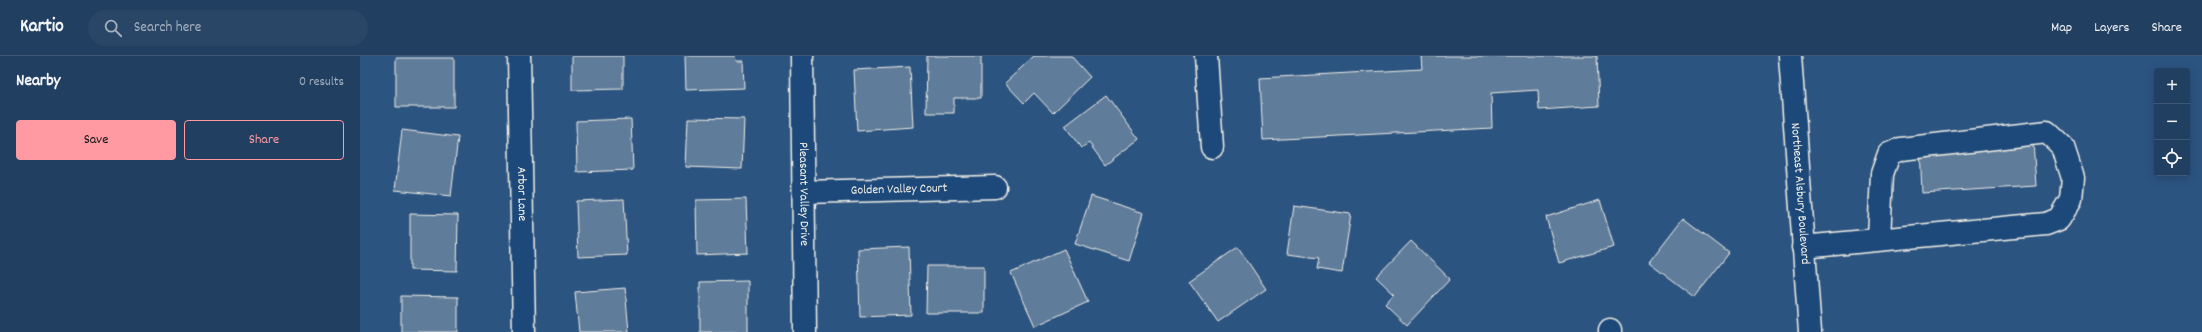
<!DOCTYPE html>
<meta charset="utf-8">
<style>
:root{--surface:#213f61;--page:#294667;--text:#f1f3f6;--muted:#a2afbd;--line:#3e5876;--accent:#ff9aa2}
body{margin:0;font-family:Dekko,sans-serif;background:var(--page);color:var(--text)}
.controls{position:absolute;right:12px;top:12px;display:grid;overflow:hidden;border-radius:4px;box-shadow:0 2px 10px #0003}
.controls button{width:36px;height:36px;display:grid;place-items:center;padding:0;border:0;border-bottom:1px solid var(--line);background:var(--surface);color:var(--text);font:20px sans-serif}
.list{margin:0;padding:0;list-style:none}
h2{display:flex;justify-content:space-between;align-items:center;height:52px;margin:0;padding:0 16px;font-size:17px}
h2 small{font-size:13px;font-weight:400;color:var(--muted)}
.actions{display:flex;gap:8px;padding:12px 16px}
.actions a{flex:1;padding:9px 0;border:1px solid var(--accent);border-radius:4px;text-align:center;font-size:14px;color:var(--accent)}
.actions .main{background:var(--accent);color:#111}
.icon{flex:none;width:22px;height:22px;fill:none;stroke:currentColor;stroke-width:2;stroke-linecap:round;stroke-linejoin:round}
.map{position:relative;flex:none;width:1842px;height:276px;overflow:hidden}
header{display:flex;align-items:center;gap:24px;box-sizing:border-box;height:56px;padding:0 20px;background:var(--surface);border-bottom:1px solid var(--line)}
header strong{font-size:19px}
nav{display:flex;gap:22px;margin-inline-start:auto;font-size:14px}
.search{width:280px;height:36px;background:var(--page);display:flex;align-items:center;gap:10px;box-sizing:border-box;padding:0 14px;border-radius:22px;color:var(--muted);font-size:15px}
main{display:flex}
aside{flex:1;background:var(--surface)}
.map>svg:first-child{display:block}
.building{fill:#5e7b9a;stroke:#f4f1e8}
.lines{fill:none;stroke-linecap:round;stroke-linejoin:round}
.minor-casing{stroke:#f4f1e8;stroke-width:25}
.major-casing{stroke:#f4f1e8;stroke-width:25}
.minor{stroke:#1f4a7a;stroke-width:22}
.major{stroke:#1f4a7a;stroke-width:22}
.labels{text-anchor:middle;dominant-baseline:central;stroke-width:3.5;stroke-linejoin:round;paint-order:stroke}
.street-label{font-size:13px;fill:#f4f1e8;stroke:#1f4a7a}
</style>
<header>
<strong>Kartio</strong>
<div class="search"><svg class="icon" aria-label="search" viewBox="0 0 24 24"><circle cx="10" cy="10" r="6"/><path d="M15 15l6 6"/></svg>Search here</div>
<nav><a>Map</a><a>Layers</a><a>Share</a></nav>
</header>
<main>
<aside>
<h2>Nearby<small>0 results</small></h2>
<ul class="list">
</ul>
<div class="actions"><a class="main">Save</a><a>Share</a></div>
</aside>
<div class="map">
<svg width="1842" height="276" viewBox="0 0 1842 276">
<rect width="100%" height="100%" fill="#2c5481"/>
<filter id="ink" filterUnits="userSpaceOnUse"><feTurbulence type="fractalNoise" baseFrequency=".025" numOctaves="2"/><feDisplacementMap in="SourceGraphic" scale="8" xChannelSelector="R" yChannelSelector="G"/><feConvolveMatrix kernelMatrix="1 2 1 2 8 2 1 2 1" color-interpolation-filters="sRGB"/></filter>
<g filter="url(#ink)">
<path class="building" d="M 212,0 L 263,0 L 263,33 L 212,34 Z
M 325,0 L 375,0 L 376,5 L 383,5 L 384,32 L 326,34 Z
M 567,0 L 621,0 L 621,42 L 594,42 L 594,57 L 566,57 Z
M 674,0 L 711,0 L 730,21 L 693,57 L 674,37 L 664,47 L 645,27 Z
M 1061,0 L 1237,0 L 1239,50 L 1179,54 L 1178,34 L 1131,37 L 1132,72 L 903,84 L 900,22 L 1062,13 Z
M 36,2 L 94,2 L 94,51 L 36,51 Z
M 550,11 L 553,71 L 497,75 L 494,14 Z
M 746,39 L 779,83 L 745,109 L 729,87 L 721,92 L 705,70 Z
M 328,62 L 384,63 L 382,113 L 326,111 Z
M 271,63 L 273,114 L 217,116 L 216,65 Z
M 42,74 L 98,81 L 91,140 L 35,134 Z
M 1673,85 L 1676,130 L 1562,137 L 1560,92 Z
M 731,140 L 784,157 L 769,205 L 715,188 Z
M 264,143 L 267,199 L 218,201 L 216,145 Z
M 386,143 L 388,197 L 337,199 L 336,144 Z
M 1240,144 L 1254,191 L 1199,207 L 1186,161 Z
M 934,150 L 991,158 L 982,217 L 957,213 L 959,202 L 927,198 Z
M 50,158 L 98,159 L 97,215 L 50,214 Z
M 1323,162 L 1369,197 L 1335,241 L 1289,206 Z
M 1051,185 L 1090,223 L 1047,269 L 1025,248 L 1034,238 L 1016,221 Z
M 549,191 L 551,259 L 500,261 L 498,193 Z
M 878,191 L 906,233 L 858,266 L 829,225 Z
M 704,193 L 728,246 L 675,270 L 651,217 Z
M 567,210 L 624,210 L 624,257 L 566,257 Z
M 388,225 L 388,276 L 340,276 L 340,226 Z
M 265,232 L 269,276 L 219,276 L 215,236 Z
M 41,240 L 98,241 L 98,276 L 41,276 Z"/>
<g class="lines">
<defs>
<g id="minor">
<path id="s1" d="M 159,0 L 164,276"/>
<path id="s2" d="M 442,0 L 445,276"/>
<path d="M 846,0 L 852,91"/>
<path id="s3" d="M 444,136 L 635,131"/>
<path d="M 1443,191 L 1686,168 L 1699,163 L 1711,143 L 1713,122 L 1703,91 L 1687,76 L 1541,93 L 1529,98 L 1522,118 L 1519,183"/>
<path d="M 1250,274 L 1250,276"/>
</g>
<g id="major">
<path id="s4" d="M 1430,0 L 1450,276"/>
</g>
</defs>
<use href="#minor" class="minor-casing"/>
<use href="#major" class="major-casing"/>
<use href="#minor" class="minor"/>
<use href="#major" class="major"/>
</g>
</g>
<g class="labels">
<g class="street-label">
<text stroke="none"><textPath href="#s3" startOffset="95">Golden Valley Court</textPath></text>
<text stroke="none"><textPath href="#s1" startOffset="138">Arbor Lane</textPath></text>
<text stroke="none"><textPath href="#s2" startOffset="138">Pleasant Valley Drive</textPath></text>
<text stroke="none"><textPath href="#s4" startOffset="138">Northeast Alsbury Boulevard</textPath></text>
</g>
</g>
</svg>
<div class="controls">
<button>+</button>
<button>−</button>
<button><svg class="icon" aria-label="locate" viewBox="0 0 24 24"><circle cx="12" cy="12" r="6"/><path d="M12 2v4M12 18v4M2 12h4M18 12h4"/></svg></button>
</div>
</div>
</main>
